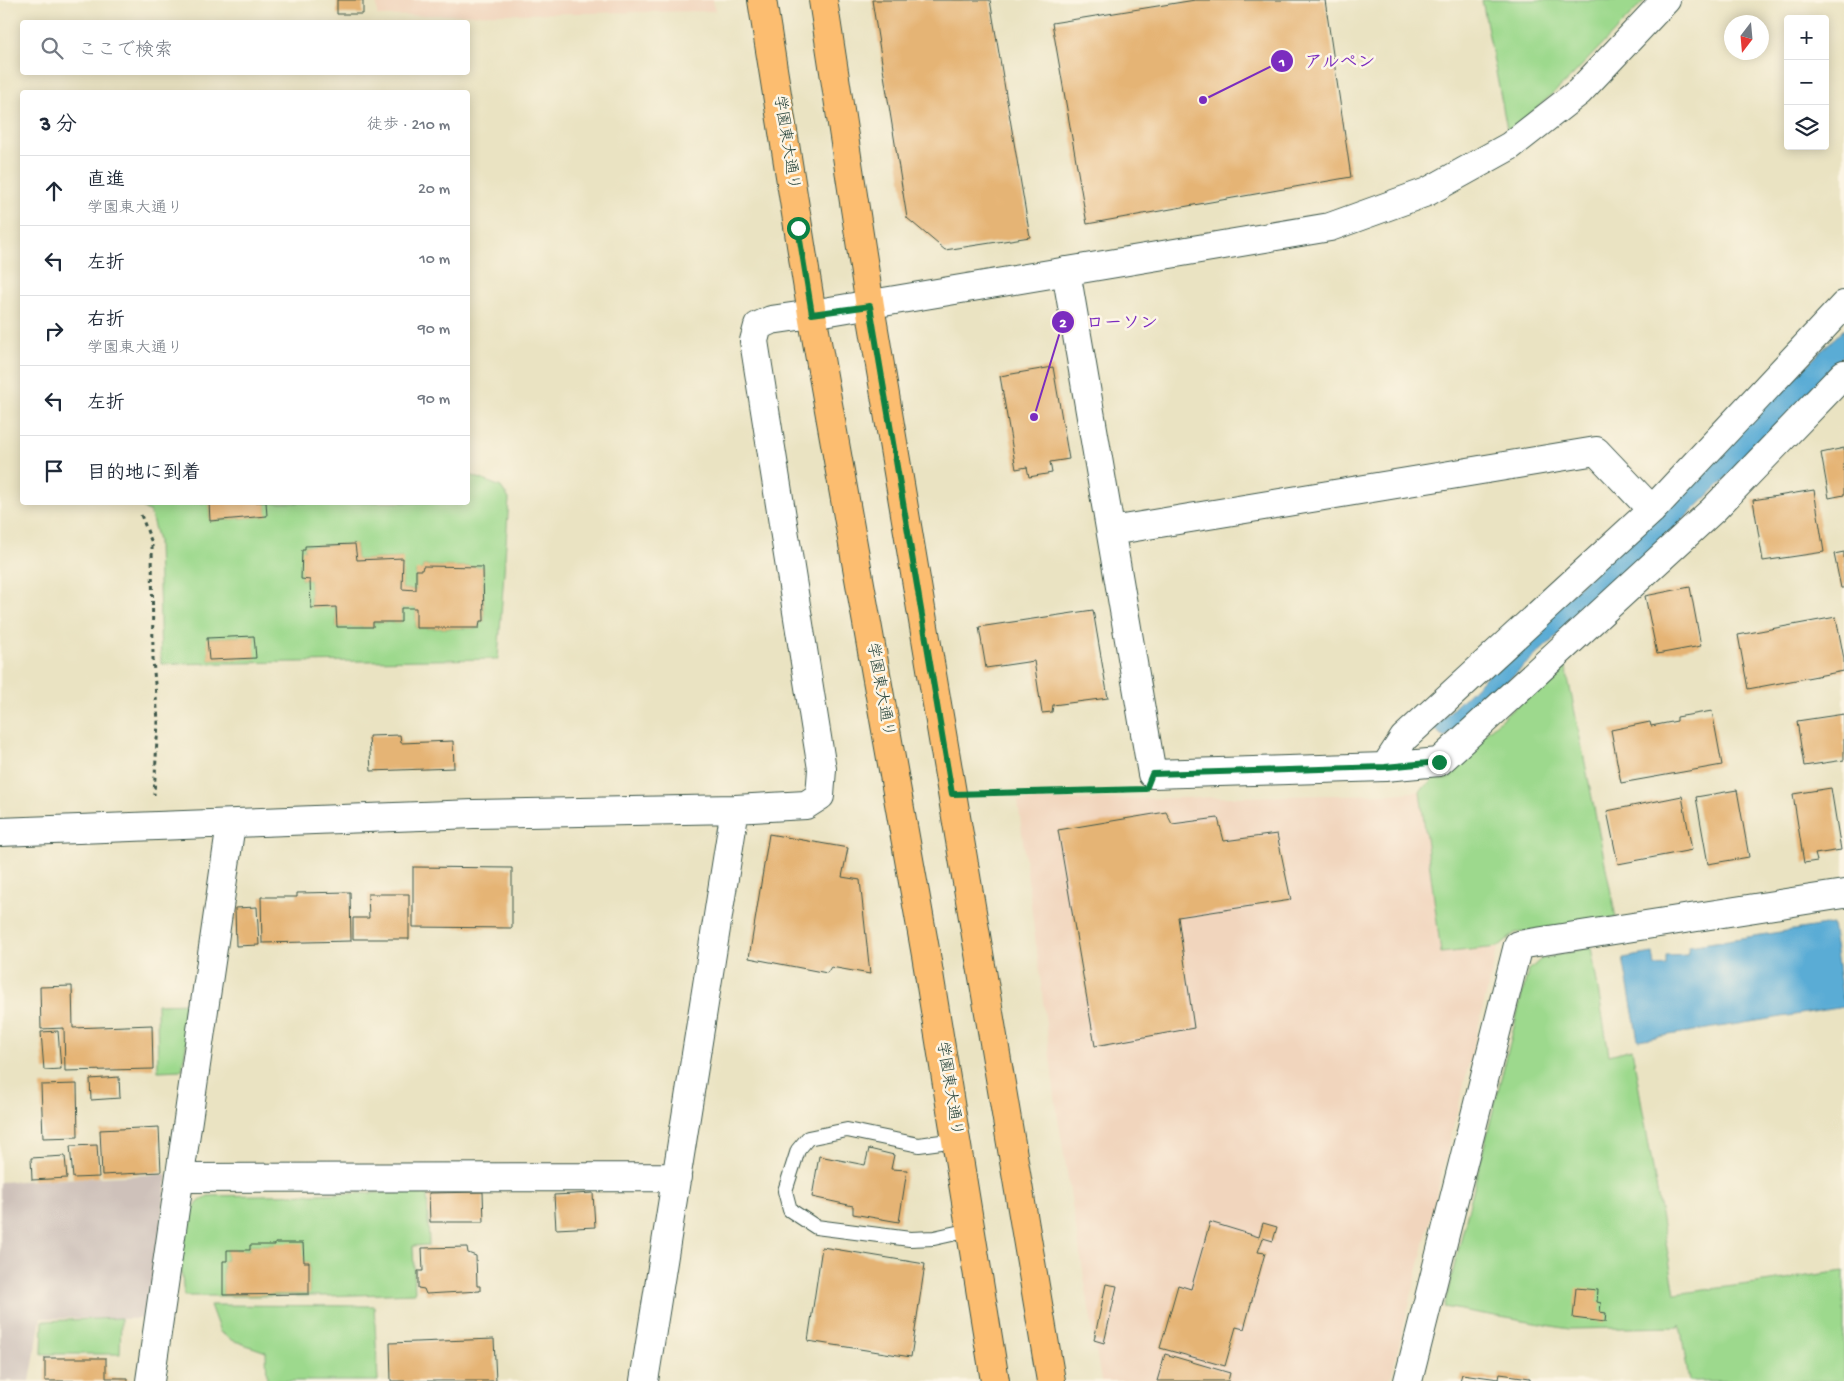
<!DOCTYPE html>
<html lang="ja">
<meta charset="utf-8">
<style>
:root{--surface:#fff;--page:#f6f6f7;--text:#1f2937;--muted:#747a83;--line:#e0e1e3}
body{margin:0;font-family:"Gochi Hand","Klee One",sans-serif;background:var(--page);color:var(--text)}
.controls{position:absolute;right:15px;top:15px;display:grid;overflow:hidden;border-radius:5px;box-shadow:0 2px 12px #0003}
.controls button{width:45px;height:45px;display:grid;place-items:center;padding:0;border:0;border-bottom:1px solid var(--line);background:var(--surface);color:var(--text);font:25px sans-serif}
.compass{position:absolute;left:1724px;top:15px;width:45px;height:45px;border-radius:50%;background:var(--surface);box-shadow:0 2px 12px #0003;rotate:196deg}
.stop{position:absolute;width:15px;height:15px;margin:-11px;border:4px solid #0b8043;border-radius:50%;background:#fff}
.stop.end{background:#0b8043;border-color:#fff;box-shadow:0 1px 5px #0008}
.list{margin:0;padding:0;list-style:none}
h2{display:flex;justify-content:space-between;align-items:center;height:65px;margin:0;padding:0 20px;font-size:21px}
h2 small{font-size:16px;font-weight:400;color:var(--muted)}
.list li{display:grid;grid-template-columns:32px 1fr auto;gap:15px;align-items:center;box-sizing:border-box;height:70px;padding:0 20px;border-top:1px solid var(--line)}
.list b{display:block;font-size:19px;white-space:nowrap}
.list p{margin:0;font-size:16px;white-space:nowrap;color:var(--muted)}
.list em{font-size:16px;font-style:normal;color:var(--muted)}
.icon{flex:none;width:28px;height:28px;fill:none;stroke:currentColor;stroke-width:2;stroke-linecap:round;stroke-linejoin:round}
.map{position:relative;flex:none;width:1844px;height:1381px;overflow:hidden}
.search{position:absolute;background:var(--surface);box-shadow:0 2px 12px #0003;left:20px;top:20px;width:450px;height:55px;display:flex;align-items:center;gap:12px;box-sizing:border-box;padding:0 18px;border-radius:5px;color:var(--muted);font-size:19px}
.panel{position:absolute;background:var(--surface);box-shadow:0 2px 12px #0003;left:20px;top:90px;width:450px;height:415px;border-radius:5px}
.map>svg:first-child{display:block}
.built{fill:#f1d5bd}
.industrial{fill:#cec1ba}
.green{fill:#9dd98d;stroke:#5e8b60;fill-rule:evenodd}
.water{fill:#5aacd5;stroke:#3c7484}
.building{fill:#e5b475}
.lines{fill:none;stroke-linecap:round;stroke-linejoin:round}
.service-casing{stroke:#3d5649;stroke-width:16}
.minor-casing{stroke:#3d5649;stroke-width:30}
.tertiary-casing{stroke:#3d5649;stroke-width:30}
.primary-casing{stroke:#3d5649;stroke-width:30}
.path{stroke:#3d5649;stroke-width:3;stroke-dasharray:4 4;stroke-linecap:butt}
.service{stroke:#fff;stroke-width:14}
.minor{stroke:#fff;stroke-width:28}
.tertiary{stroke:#fff;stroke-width:28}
.primary{stroke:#fcbd6f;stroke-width:28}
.route{stroke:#0b8043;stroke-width:6}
.labels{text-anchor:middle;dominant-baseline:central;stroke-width:5;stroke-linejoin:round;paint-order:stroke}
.street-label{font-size:16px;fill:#1f3d34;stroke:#fcf5e5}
.leader{fill:none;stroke:#7b2cbf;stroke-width:2}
.callout-dot{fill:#7b2cbf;stroke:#fcf5e5;stroke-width:2}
.mark-label{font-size:15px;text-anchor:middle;font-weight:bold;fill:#fff}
.callout-label{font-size:18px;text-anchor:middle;font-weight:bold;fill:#7b2cbf;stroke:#fcf5e5;stroke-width:5;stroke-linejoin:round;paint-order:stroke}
</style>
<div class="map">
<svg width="1844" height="1381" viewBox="0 0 1844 1381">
<rect width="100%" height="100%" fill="#fcf5e5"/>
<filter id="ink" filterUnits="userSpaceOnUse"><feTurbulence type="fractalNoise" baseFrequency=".02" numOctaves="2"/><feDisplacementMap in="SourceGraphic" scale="10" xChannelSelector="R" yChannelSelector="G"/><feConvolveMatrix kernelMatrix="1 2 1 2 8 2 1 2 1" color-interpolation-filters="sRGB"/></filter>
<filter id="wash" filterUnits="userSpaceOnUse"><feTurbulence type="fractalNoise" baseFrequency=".0096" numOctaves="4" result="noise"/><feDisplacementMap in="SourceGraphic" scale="20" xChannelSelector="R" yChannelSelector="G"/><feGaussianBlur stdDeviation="1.12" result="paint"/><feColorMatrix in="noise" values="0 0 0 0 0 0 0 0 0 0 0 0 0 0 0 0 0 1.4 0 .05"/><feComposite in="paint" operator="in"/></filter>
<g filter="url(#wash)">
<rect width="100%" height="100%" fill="#eae3c2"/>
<path class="built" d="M 377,0 L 713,0 L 715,11 L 377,16 Z
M 1420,791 L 1441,953 L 1498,947 L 1390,1381 L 1101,1381 L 1057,1112 L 1018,801 L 1392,794 Z"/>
<path class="industrial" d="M 167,1174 L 150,1319 L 41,1318 L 30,1381 L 0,1381 L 0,1182 Z"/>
<path class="green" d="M 1482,0 L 1645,0 L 1568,80 L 1508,134 Z
M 468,474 L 501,487 L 509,499 L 498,659 L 161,664 L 158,541 L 150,511 L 144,509 L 145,503 L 209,503 L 210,521 L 266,516 L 266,503 L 468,502 ZM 355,544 L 357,560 L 402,558 L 402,589 L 416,590 L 416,571 L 422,570 L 423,566 L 483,567 L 484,621 L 480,621 L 479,628 L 416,628 L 416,608 L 401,608 L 401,622 L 373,622 L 373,627 L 337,627 L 336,607 L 311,607 L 310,580 L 301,579 L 305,546 ZM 254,636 L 255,658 L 209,660 L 208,638 Z
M 1565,663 L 1616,918 L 1515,933 L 1498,947 L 1441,953 L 1420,791 Z
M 1591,947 L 1609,1055 L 1632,1049 L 1675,1294 L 1844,1271 L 1844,1381 L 1689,1381 L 1680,1324 L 1679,1327 L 1569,1329 L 1444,1307 L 1528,971 L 1541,959 Z
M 193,1003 L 182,1070 L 158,1071 L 157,1004 Z
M 427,1192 L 429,1245 L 413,1246 L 415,1293 L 325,1296 L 184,1296 C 181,1264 173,1213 208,1196 ZM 250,1245 L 275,1245 L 304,1262 L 309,1262 L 309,1294 L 223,1294 L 223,1261 L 227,1261 L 227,1250 L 250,1250 Z
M 210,1305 L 374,1306 L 378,1381 L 267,1381 L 266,1352 L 232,1340 L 220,1332 Z
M 121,1318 L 120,1354 L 42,1354 L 43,1321 Z"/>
<path class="water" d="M 1844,329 L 1844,354 L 1735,469 L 1676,527 L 1445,738 L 1433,728 Z
M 1832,924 L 1844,1007 L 1638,1040 L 1623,958 L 1653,953 L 1655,966 L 1666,965 L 1666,956 L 1687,955 L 1689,946 Z"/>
<g id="blocks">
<path class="building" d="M 337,0 L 363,0 L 363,14 L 337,14 Z
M 872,0 L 990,0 L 1030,237 L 945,250 L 907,218 Z
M 1195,0 L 1325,0 L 1351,177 L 1087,224 L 1052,23 Z
M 1053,367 L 1069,459 L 1050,462 L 1052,473 L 1029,477 L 1027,467 L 1016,469 L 1000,376 Z
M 1844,448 L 1844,495 L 1829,498 L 1821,453 Z
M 1814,490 L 1824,552 L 1763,561 L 1753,500 Z
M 209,502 L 266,502 L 267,516 L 210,521 Z
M 355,544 L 357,560 L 403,558 L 402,589 L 416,590 L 416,570 L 422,570 L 423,566 L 483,567 L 484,621 L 480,621 L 479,628 L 416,628 L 416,608 L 401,608 L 401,622 L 373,622 L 373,627 L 337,627 L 336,607 L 311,608 L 310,580 L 301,579 L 302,550 L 305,550 L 305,546 Z
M 1844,552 L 1844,588 L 1841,588 L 1834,554 Z
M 1690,587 L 1701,646 L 1657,654 L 1645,596 Z
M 1093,610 L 1108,698 L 1053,705 L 1052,712 L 1042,713 L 1034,661 L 986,668 L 979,627 Z
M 1836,617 L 1844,659 L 1844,671 L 1748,689 L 1738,635 Z
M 254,636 L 256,658 L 209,660 L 207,638 Z
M 1712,711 L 1722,765 L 1621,783 L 1611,730 L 1650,722 L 1651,726 L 1677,721 L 1677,717 Z
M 1844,714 L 1844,760 L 1804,766 L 1797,721 Z
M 400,735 L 401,743 L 453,741 L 454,768 L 371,771 L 369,736 Z
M 1831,788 L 1841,850 L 1815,854 L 1817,861 L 1804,863 L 1793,794 Z
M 1737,790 L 1749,857 L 1708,864 L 1696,797 Z
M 1682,796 L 1692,850 L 1618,864 L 1607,811 Z
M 1166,812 L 1172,824 L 1218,818 L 1224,841 L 1277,834 L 1291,900 L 1178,917 L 1194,1028 L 1095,1046 L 1058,830 Z
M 769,834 L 848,848 L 842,877 L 860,880 L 870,974 L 831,967 L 827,973 L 749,958 Z
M 413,867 L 512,868 L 512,928 L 413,927 Z
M 350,892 L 351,941 L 262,943 L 261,897 L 297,897 L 297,893 Z
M 368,894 L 409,894 L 409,939 L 353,939 L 353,918 L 369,918 Z
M 257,907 L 259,945 L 236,946 L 235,908 Z
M 72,986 L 73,1028 L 152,1025 L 153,1069 L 65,1071 L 64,1028 L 41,1029 L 40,987 Z
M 58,1031 L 61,1069 L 44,1070 L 41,1032 Z
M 119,1077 L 120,1098 L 91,1100 L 90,1079 Z
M 77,1084 L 78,1137 L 43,1138 L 41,1085 Z
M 159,1127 L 161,1172 L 102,1175 L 100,1130 Z
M 97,1145 L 99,1177 L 73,1178 L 70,1146 Z
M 869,1149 L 894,1155 L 891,1169 L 907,1170 L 899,1222 L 853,1214 L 853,1206 L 812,1197 L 819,1156 L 865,1165 Z
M 65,1156 L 67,1178 L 32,1180 L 31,1158 Z
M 483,1192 L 484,1222 L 430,1222 L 429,1193 Z
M 593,1193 L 595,1227 L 556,1229 L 554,1195 Z
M 1210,1222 L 1259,1237 L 1263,1223 L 1277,1227 L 1273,1241 L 1263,1238 L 1258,1252 L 1265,1253 L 1244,1329 L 1236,1327 L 1225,1366 L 1160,1348 L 1178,1285 L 1191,1289 Z
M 275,1243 L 303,1243 L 304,1262 L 309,1262 L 309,1294 L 223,1295 L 223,1261 L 227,1261 L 227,1250 L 250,1250 L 250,1245 L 275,1245 Z
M 467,1247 L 468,1253 L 476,1256 L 477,1286 L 480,1286 L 480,1291 L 426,1294 L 424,1289 L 418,1288 L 418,1271 L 423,1271 L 422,1248 Z
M 822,1247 L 925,1264 L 911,1357 L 808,1341 Z
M 1106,1284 L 1117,1286 L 1104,1343 L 1094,1340 Z
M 1576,1288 L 1598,1290 L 1597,1302 L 1601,1303 L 1600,1312 L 1606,1313 L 1605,1322 L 1573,1318 Z
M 494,1339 L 496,1381 L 391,1381 L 390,1343 Z
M 1165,1354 L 1230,1373 L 1228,1381 L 1157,1381 Z
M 45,1358 L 106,1358 L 106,1378 L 128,1378 L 128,1381 L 45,1381 Z
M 1462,1374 L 1499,1379 L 1500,1374 L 1530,1378 L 1530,1381 L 1460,1381 Z"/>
</g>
</g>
<g filter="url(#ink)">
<use href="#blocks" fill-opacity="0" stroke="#3d5649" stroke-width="1"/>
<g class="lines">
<defs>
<path id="service" d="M 956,1140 L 919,1145 L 847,1130 L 808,1138 L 798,1150 L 785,1191 L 790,1210 L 816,1227 L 910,1239 L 934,1238 L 970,1230"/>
<path id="minor" d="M 1066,271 L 1152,774 L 1385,767 L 1439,762 L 1713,510 L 1844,374
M 1111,531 L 1596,451 L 1652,510
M 1385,767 L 1404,738 L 1652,510 L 1844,305
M 0,832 L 474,814 L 735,809 L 806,805 L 820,796 L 822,769 L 754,341 L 758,326 L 771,320 L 812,314
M 180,1178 L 677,1177
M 150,1381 L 231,824
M 644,1381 L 735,809
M 1408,1381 L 1518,945 L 1844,894"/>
<path id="tertiary" d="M 812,314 L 1330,227 L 1427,192 L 1510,146 L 1579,92 L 1666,0"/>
<path id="primary" d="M 762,0 L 812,314 L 926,955 L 995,1381
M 823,0 L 870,306 L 1051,1381"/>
</defs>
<use href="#service" class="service-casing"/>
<use href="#minor" class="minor-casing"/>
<use href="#tertiary" class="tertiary-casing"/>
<use href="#primary" class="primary-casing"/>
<path class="path" d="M 141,515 L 152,543 L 153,659 L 158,721 L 154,795
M 985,793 L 1124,790"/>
<use href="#service" class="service"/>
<use href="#minor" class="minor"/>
<use href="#tertiary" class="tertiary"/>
<use href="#primary" class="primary"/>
</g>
</g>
<g class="lines" filter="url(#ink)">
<path class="route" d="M 798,228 L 812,314 L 870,306 L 952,794 L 1146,789 L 1152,774 L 1385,767 L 1439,762"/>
</g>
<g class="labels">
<g class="street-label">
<text transform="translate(785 143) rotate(81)">学園東大通り</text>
<text transform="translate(879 690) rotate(80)">学園東大通り</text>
<text transform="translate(948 1089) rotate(81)">学園東大通り</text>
</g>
</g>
<path class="leader" d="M1203 100L1282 61M1034 417L1063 322"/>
<g class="callout-dot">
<circle cx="1203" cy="100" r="5"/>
<circle cx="1034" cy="417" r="5"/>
<circle cx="1282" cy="61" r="12"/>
<circle cx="1063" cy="322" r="12"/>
</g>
<g class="mark-label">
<text x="1282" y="66">1</text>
<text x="1063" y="327">2</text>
</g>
<g class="callout-label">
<text x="1340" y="67">アルペン</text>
<text x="1122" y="328">ローソン</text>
</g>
</svg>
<div class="controls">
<button>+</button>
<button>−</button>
<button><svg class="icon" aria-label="layers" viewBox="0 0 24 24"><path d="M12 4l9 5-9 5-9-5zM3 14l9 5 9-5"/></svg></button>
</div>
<svg class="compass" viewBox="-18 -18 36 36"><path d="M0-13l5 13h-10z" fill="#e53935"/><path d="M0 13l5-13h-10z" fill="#747a83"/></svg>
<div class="stop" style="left:798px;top:228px"></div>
<div class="stop end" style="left:1439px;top:762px"></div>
<div class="search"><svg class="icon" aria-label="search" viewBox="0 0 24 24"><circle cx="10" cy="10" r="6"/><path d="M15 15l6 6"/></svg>ここで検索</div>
<section class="panel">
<h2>3 分<small>徒歩 · 210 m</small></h2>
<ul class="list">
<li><svg class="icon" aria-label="ahead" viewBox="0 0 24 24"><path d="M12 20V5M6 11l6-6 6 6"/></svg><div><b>直進</b><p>学園東大通り</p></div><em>20 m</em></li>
<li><svg class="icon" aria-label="left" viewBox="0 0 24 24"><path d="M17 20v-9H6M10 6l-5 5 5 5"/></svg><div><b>左折</b></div><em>10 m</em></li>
<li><svg class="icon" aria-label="right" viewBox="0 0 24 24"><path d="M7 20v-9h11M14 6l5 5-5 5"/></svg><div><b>右折</b><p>学園東大通り</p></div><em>90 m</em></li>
<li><svg class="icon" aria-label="left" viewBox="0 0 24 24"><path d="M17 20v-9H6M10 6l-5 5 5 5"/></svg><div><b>左折</b></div><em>90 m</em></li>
<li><svg class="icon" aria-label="arrive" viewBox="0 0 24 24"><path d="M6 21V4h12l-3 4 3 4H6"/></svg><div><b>目的地に到着</b></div></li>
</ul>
</section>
</div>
